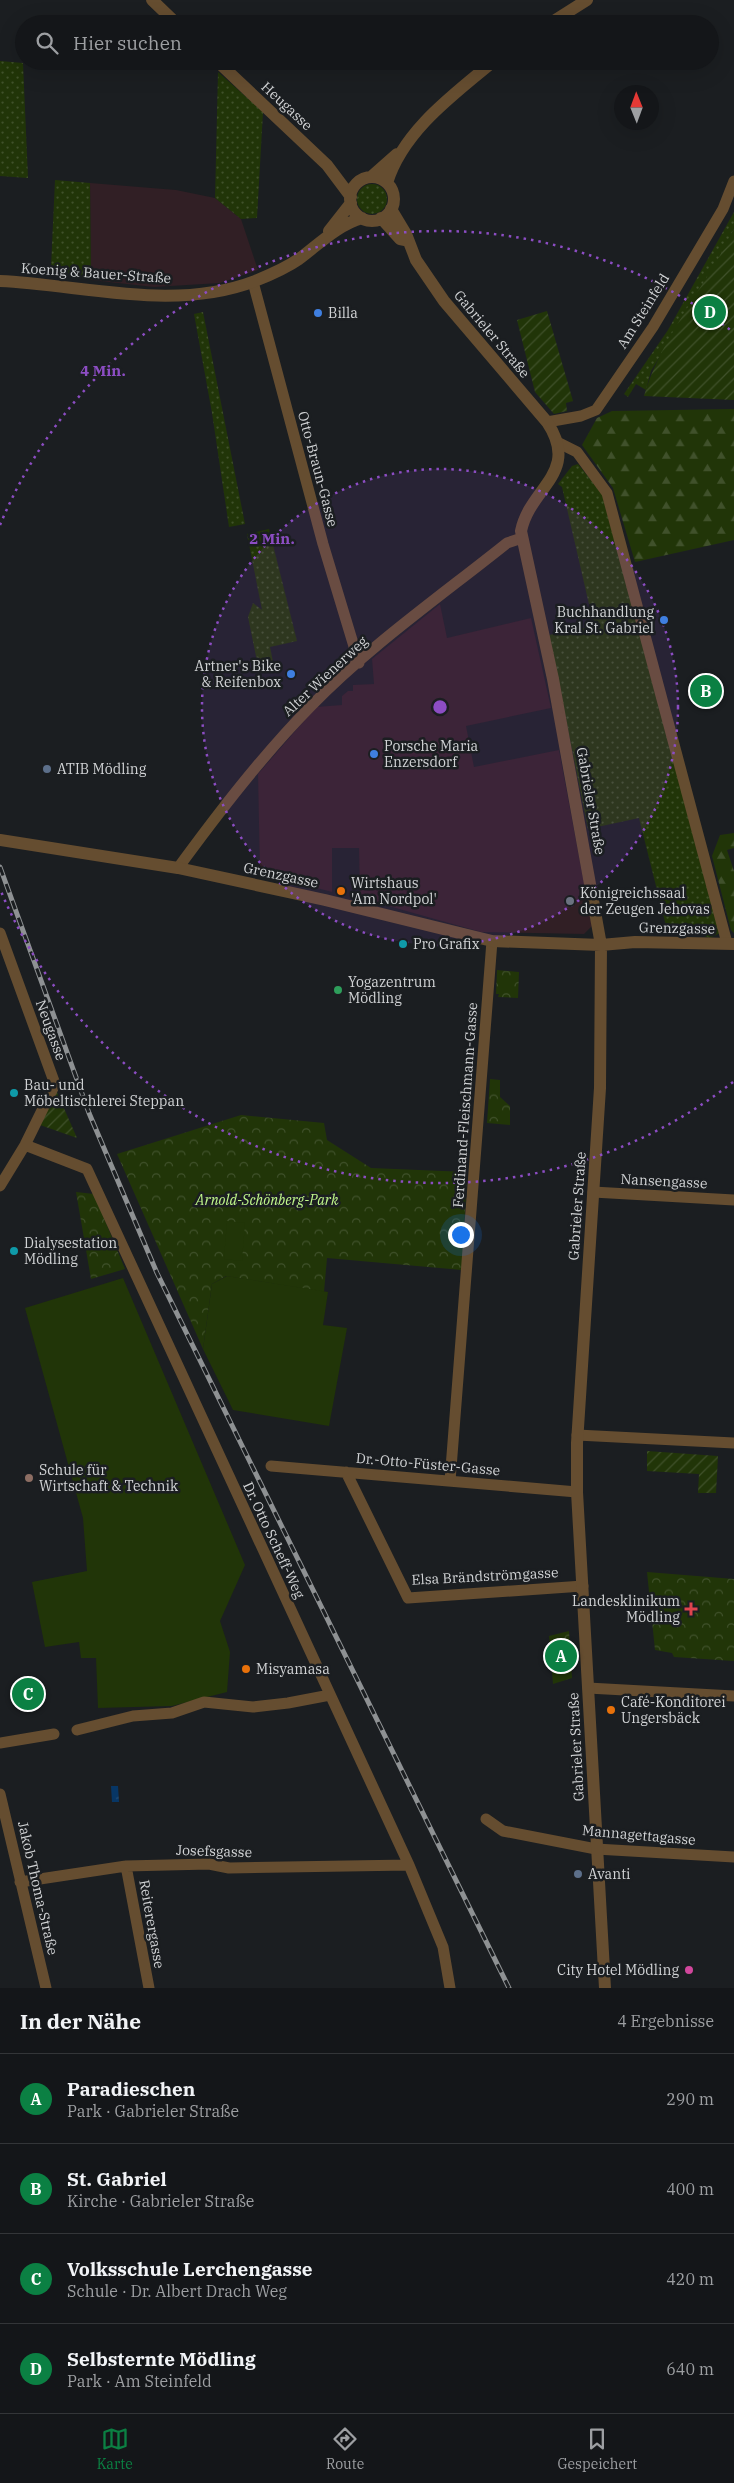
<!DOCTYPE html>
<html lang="de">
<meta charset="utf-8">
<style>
:root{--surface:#141619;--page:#212326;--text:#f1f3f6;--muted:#9d9fa2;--line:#333538;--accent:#0b8043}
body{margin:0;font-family:"IBM Plex Serif",serif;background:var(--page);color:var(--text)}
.compass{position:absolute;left:614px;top:85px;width:45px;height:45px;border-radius:50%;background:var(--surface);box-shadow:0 5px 20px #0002;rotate:359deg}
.you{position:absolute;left:460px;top:1234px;width:18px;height:18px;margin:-12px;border:4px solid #fff;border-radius:50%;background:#1a73e8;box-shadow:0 0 0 8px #1a73e833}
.badge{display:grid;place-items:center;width:32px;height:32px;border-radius:50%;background:var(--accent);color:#fff;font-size:16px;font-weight:700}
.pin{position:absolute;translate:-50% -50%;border:2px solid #fff;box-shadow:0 1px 5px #0006}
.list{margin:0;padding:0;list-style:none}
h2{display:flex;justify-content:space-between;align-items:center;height:65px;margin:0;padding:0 20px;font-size:21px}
h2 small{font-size:16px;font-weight:400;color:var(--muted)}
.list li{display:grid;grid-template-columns:32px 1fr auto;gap:15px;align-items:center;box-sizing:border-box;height:90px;padding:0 20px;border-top:1px solid var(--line)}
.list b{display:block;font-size:19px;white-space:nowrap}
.list p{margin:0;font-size:16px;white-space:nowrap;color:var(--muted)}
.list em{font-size:16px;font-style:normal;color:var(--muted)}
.icon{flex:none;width:28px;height:28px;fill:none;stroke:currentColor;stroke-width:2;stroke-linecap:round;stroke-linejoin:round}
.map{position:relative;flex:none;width:734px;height:1988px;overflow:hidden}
.search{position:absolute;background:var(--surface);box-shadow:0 5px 20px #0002;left:15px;right:15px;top:15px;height:55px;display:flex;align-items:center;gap:12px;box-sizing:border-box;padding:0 18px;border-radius:28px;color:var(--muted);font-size:19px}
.sheet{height:425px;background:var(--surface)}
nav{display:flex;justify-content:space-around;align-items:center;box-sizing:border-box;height:70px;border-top:1px solid var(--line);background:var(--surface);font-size:14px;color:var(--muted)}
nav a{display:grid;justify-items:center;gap:2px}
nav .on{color:var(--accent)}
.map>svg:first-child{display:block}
.commercial{fill:#311f25}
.grass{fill:url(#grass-dots)}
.forest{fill:url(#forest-firs)}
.park{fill:url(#park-crowns)}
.garden{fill:url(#garden-furrows)}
.pitch{fill:#213508}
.water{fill:url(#water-ripples)}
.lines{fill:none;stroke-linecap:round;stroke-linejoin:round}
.minor{stroke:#654d30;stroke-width:11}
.tertiary{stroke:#654d30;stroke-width:12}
.rail-casing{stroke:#8e9193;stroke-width:5}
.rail{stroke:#1b1e21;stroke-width:3;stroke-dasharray:9;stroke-linecap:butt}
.ring{fill:none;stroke:#8c4dc3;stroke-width:2.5;stroke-dasharray:2.5 5}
.shop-dot{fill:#3f7fe0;stroke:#1b1e21;stroke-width:2}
.service-dot{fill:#5c6f8a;stroke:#1b1e21;stroke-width:2}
.food-dot{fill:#e8710a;stroke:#1b1e21;stroke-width:2}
.worship-dot{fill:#6b7280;stroke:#1b1e21;stroke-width:2}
.culture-dot{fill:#0f9aa8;stroke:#1b1e21;stroke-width:2}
.leisure-dot{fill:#2e9e5b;stroke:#1b1e21;stroke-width:2}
.education-dot{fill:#8d6e63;stroke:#1b1e21;stroke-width:2}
.health-dot{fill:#e0444e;stroke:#1b1e21;stroke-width:2}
.hotel-dot{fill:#d1479c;stroke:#1b1e21;stroke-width:2}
.labels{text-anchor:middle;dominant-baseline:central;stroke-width:5;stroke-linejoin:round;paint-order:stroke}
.street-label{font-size:14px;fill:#d1d3d5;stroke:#1b1e21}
.poi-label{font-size:14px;fill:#d1d3d5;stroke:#1b1e21;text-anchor:start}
.park-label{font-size:14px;font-style:italic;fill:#c1f98c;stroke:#1b1e21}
.centre{fill:#8c4dc3;stroke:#1b1e21;stroke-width:2.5}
.ring-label{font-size:15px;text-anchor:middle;font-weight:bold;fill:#8c4dc3;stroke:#1b1e21;stroke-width:5;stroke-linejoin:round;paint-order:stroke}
</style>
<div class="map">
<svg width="734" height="1988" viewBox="0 0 734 1988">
<defs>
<pattern id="grass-dots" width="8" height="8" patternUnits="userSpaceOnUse" patternTransform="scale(1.25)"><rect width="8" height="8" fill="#213508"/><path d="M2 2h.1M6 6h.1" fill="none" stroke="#40512b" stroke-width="1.8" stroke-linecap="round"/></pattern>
<pattern id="forest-firs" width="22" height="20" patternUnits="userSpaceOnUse" patternTransform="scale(1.25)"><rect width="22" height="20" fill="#213508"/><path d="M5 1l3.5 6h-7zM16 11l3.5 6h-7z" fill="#40512b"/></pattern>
<pattern id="park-crowns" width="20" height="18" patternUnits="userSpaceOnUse" patternTransform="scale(1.25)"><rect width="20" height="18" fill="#213508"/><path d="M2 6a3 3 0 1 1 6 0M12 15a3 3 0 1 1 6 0" fill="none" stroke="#40512b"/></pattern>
<pattern id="garden-furrows" width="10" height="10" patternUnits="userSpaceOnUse" patternTransform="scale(1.25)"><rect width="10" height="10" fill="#213508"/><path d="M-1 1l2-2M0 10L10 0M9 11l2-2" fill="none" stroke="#40512b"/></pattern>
<pattern id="water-ripples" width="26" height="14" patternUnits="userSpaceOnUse" patternTransform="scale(1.25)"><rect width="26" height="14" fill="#073665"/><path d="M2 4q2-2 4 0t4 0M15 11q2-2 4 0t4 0" fill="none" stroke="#2a527a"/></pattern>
</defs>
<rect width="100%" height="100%" fill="#1b1e21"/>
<path class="commercial" d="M 90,183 L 176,190 L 215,198 L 241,219 L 258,270 L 220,283 L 154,287 L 91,280 Z
M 440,604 L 447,638 L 531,618 L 551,708 L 466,726 L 474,767 L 559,750 L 592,926 L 584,934 L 481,932 L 360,898 L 359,848 L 332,848 L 332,892 L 260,873 L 258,774 L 316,707 L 342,705 L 342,696 L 348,691 L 353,691 L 353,685 L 374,684 L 372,659 Z"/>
<path class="grass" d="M 0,61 L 23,63 L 28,178 L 0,176 Z
M 218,72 L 263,112 L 257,218 L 241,219 L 215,198 Z
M 55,180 L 90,183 L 91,280 L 51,268 Z
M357 199a15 15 0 1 1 30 0a15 15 0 1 1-30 0Z
M 734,212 L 734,229 L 722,254 L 651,371 L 646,390 L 636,384 L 628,397 L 624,394 L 668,330 Z
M 203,312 L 245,524 L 229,527 L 212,413 L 194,314 Z
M 578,464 L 602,494 L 720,933 L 710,938 L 695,933 L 695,929 L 667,930 L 639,818 L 588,829 L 549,635 L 594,626 L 562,487 L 558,484 L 572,466 Z
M 269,529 L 297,641 L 270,647 L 274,667 L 259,671 L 248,617 L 253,603 L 262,610 L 247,534 Z"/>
<path class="forest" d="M 734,409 L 734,540 L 635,562 L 613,488 L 582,445 L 597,418 L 612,411 Z
M 734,833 L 734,848 L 727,850 L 734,871 L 734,933 L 731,930 L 712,856 L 720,835 Z"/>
<path class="park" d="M 497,970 L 519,972 L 518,998 L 498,997 L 499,994 L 496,994 Z
M 490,1079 L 500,1080 L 500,1097 L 510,1106 L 510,1125 L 487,1123 Z
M 241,1115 L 324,1123 L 327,1140 L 371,1168 L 467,1172 L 462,1270 L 327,1258 L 324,1292 L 226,1276 L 212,1284 L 203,1349 L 117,1154 Z
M 76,1192 L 94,1194 L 125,1269 L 91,1279 Z
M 647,1572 L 734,1579 L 734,1661 L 674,1657 L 672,1653 L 655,1650 Z
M 569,1631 L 572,1678 L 553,1684 L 549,1636 Z"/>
<path class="garden" d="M 734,229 L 734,400 L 644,396 C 661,337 707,285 734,229 Z
M 547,311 L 573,401 L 566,403 L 567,411 L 554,414 L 535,392 L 517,320 Z
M 56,1090 L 77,1138 L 40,1125 Z
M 647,1451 L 718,1456 L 716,1493 L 698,1493 L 699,1474 L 647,1471 Z"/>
<path class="pitch" d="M 227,1221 L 245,1223 L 242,1261 L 224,1259 Z
M 227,1276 L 328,1292 L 323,1325 L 347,1328 L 329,1426 L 233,1410 L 203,1349 L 212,1284 Z
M 123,1278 L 245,1565 L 220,1621 L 230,1652 L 227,1692 L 172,1706 L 98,1708 L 96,1658 L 81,1658 L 79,1642 L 45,1647 L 32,1582 L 87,1571 L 83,1518 L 25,1308 Z"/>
<path class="water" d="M 111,1786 L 118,1786 L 119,1802 L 112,1802 Z"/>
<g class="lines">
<path class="minor" d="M 253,282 L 323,544 L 359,663
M 547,422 L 581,416 L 596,410 L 653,327 L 723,209 L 734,181
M 559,443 L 577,452 L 607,493 L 727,943
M 178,868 C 219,812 262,756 311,706 C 368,647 442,595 507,543 L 522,538
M 0,933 L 55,1084 L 25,1145 L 0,1186
M 25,1145 L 87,1169 L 409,1865 L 443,1947 L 450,1988
M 593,1192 L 734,1200
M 577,1435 L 734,1443
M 271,1466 L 577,1492
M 346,1472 L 408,1598 L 583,1586
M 450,1481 L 492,941
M 588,1688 L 734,1696
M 77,1730 L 133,1716 L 172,1713 L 204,1702 L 253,1707 L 288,1703 L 330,1695
M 0,1743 L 54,1734
M 0,1794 L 46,1988
M 486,1819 L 503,1831 L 596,1849 L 734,1857
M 126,1866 L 149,1988
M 20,1882 L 126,1866 L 209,1864 L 229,1868 L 409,1865"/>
<path class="tertiary" d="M 152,0 L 177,24
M 549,24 L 587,0
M 217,61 L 327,165 L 351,197
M 371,177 L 397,154
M350 199a22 22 0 1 1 44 0a22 22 0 1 1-44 0Z
M 387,183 C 403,131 453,95 494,61
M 391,209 L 406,234 L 416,260 L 444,301 L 547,422 C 581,473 530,487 521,531 L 553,679 L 601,945 L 600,1088 L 577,1443 L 577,1492 L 605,1988
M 381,218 L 400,239 L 405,240
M 329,231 L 351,203
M 0,281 C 84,285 174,312 255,281 C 270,275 286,268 299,259 C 319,244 338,225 362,218
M 0,840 L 178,868 L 325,900 L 492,941 L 601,945 L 635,942 L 734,944"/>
<defs>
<path id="rail" d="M 0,867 L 89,1113 L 157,1273 L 509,1988"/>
</defs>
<use href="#rail" class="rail-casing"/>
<use href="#rail" class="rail"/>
</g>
<circle cx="440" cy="707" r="238" fill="#8c4dc3" fill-opacity=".12"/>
<g class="ring">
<circle cx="440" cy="707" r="238"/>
<path d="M733 1082A476 476 0 0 1 0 889M0 525A476 476 0 0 1 733 332"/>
</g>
<g class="shop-dot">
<circle cx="318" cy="313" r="5"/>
<circle cx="664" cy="620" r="5"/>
<circle cx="291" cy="674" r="5"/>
<circle cx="374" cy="754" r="5"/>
</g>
<g class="service-dot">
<circle cx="47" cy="769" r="5"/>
<circle cx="578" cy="1874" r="5"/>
</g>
<g class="food-dot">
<circle cx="341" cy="891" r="5"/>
<circle cx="246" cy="1669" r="5"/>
<circle cx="611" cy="1710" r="5"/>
</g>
<circle class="worship-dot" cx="570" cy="901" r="5"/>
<g class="culture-dot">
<circle cx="403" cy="944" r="5"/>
<circle cx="14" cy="1093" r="5"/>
<circle cx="14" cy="1251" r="5"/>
</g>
<circle class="leisure-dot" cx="338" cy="990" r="5"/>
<circle class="education-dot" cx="29" cy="1478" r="5"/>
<path class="health-dot" d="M688.5 1601.5h5v5h5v5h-5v5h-5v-5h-5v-5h5z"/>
<circle class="hotel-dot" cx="689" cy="1970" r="5"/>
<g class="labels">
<g class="street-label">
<text transform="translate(287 106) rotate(43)">Heugasse</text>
<text transform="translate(96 273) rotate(4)">Koenig &amp; Bauer-Straße</text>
<text transform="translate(643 311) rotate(-58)">Am Steinfeld</text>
<text transform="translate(492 334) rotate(50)">Gabrieler Straße</text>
<text transform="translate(318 469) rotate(75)">Otto-Braun-Gasse</text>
<text transform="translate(325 676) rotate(-43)">Alter Wienerweg</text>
<text transform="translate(591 801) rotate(80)">Gabrieler Straße</text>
<text transform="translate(281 875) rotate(12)">Grenzgasse</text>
<text transform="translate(677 928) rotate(1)">Grenzgasse</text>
<text transform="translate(51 1030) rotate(70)">Neugasse</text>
<text transform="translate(465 1105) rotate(-86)">Ferdinand-Fleischmann-Gasse</text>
<text transform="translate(664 1181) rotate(3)">Nansengasse</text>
<text transform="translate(577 1206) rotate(-86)">Gabrieler Straße</text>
<text transform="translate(428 1464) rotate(5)">Dr.-Otto-Füster-Gasse</text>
<text transform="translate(274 1540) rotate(65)">Dr. Otto Scheff-Weg</text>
<text transform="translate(485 1576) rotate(-3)">Elsa Brändströmgasse</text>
<text transform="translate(576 1747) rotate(-93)">Gabrieler Straße</text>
<text transform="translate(639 1835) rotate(5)">Mannagettagasse</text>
<text transform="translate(214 1851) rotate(2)">Josefsgasse</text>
<text transform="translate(38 1888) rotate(77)">Jakob Thoma-Straße</text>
<text transform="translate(152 1924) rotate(80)">Reiterergasse</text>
</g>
<g class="poi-label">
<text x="328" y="313">Billa</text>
<text x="654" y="612" text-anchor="end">Buchhandlung<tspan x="654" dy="16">Kral St. Gabriel</tspan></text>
<text x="281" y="666" text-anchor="end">Artner's Bike<tspan x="281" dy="16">&amp; Reifenbox</tspan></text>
<text x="384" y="746">Porsche Maria<tspan x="384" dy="16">Enzersdorf</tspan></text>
<text x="57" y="769">ATIB Mödling</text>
<text x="351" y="883">Wirtshaus<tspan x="351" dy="16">'Am Nordpol'</tspan></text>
<text x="580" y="893">Königreichssaal<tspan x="580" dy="16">der Zeugen Jehovas</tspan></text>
<text x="413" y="944">Pro Grafix</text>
<text x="348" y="982">Yogazentrum<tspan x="348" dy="16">Mödling</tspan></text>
<text x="24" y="1085">Bau- und<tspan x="24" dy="16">Möbeltischlerei Steppan</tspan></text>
<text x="24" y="1243">Dialysestation<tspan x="24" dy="16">Mödling</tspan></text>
<text x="39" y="1470">Schule für<tspan x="39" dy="16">Wirtschaft &amp; Technik</tspan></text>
<text x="680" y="1601" text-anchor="end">Landesklinikum<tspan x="680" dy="16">Mödling</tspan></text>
<text x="256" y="1669">Misyamasa</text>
<text x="621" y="1702">Café-Konditorei<tspan x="621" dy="16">Ungersbäck</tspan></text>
<text x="588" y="1874">Avanti</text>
<text x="679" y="1970" text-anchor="end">City Hotel Mödling</text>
</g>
<g class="park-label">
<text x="267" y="1200">Arnold-Schönberg-Park</text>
</g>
</g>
<circle cx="440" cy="707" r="8" class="centre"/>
<g class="ring-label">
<text x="103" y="376">4 Min.</text>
<text x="272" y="544">2 Min.</text>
</g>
</svg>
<svg class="compass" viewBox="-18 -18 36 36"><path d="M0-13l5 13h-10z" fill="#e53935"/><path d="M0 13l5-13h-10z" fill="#9d9fa2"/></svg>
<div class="you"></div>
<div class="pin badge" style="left:561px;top:1656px">A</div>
<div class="pin badge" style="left:706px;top:691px">B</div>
<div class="pin badge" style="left:28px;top:1694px">C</div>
<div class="pin badge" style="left:710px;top:312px">D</div>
<div class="search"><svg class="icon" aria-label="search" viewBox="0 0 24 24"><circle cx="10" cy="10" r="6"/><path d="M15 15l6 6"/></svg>Hier suchen</div>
</div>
<section class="sheet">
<h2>In der Nähe<small>4 Ergebnisse</small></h2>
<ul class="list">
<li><span class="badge">A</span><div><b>Paradieschen</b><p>Park · Gabrieler Straße</p></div><em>290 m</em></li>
<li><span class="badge">B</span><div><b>St. Gabriel</b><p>Kirche · Gabrieler Straße</p></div><em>400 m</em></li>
<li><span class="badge">C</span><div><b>Volksschule Lerchengasse</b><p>Schule · Dr. Albert Drach Weg</p></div><em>420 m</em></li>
<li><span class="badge">D</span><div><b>Selbsternte Mödling</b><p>Park · Am Steinfeld</p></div><em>640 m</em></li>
</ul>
</section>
<nav>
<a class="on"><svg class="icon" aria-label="map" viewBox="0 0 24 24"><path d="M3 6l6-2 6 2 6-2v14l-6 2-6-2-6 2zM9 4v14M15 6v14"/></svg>Karte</a>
<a><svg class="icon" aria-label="directions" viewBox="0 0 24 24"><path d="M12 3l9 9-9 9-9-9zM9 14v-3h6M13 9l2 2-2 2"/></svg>Route</a>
<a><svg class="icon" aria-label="saved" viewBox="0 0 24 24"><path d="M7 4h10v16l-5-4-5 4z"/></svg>Gespeichert</a>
</nav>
